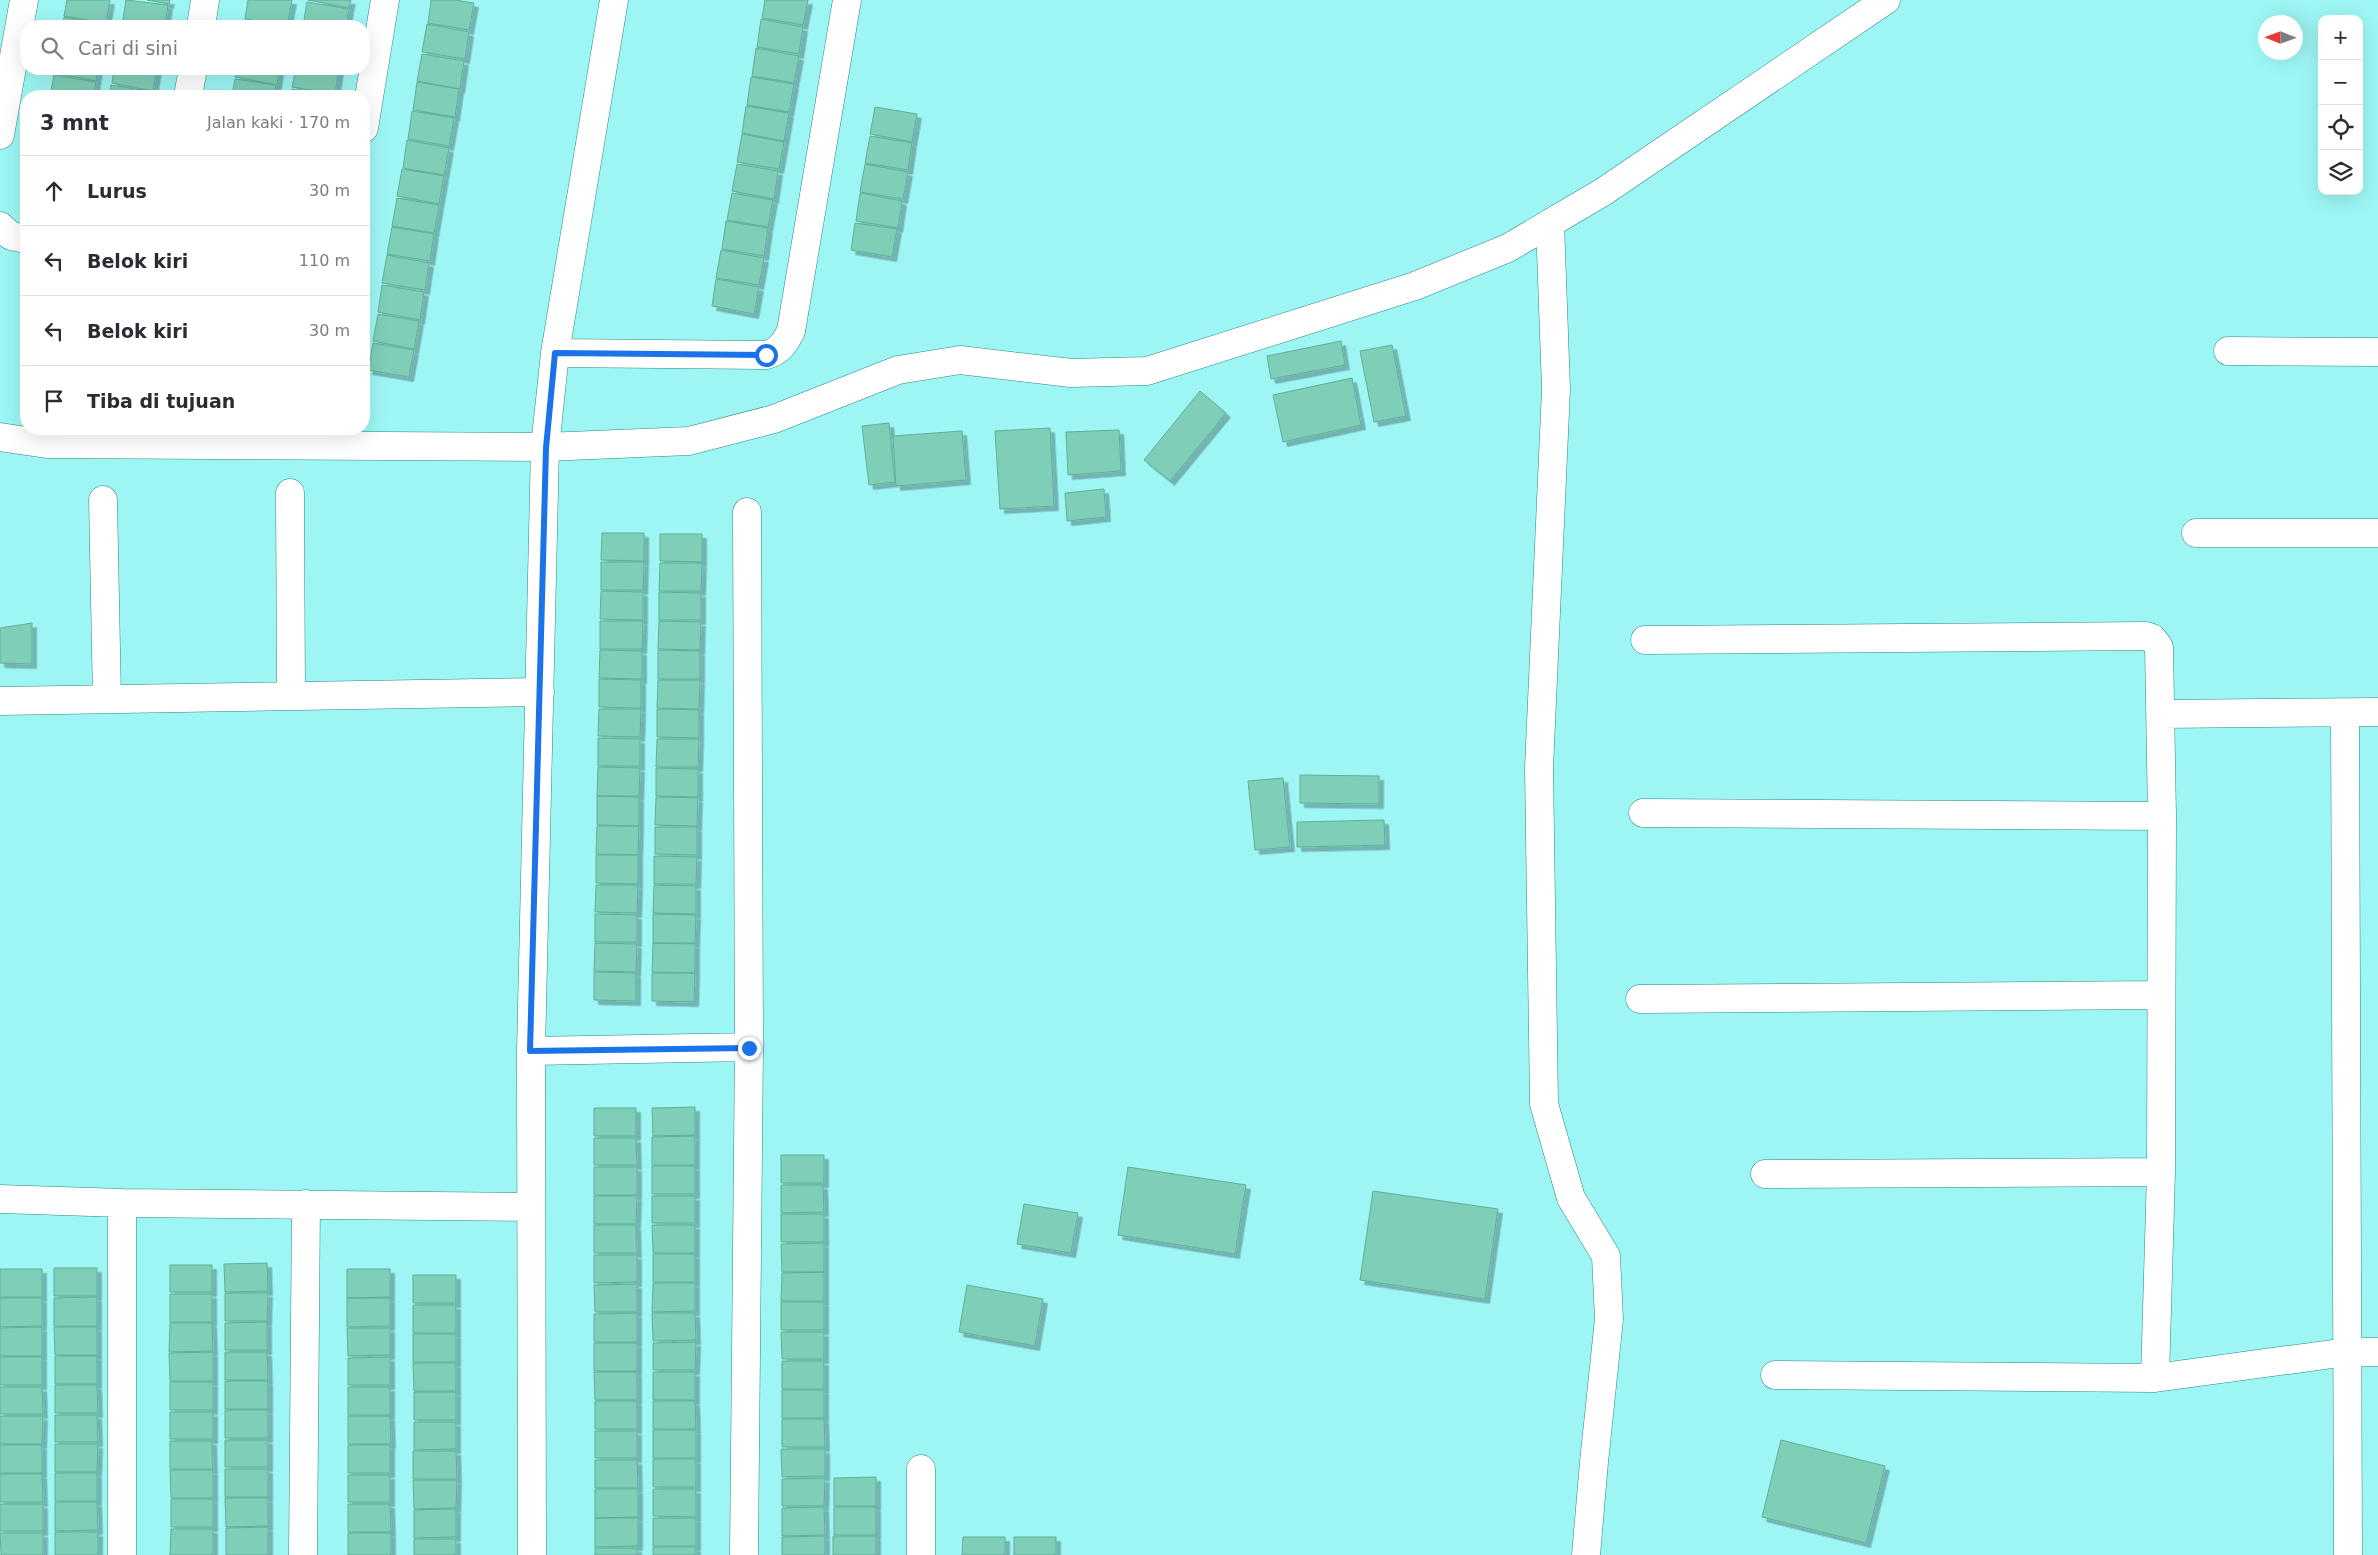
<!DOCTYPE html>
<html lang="id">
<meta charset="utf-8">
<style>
:root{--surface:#fff;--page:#f2f2f3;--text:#2b2b33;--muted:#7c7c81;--line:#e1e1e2}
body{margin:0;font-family:"DejaVu Sans",sans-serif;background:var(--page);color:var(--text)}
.controls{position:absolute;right:15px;top:15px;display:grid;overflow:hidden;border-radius:10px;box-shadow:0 5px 20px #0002}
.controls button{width:45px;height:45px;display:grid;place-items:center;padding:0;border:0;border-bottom:1px solid var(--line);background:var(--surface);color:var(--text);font:25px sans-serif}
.compass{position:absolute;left:2258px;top:15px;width:45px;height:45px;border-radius:50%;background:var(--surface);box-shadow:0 5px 20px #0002;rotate:271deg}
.stop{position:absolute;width:15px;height:15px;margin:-11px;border:4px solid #1a73e8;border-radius:50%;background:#fff}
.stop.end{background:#1a73e8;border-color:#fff;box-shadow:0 1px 5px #0008}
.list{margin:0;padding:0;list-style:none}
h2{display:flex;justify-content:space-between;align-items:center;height:65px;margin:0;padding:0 20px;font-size:21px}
h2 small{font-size:16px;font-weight:400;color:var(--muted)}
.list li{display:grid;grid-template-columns:32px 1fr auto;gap:15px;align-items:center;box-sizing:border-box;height:70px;padding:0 20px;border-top:1px solid var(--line)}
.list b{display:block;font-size:19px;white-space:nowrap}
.list em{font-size:16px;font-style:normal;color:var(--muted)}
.icon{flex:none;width:28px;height:28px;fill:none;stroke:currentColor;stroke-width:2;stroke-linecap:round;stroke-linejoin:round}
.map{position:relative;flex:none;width:2378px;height:1555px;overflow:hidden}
.search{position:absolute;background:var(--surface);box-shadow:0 5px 20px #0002;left:20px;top:20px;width:350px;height:55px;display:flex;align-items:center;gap:12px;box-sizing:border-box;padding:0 18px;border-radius:20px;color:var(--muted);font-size:19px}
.panel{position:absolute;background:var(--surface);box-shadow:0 5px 20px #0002;left:20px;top:90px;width:350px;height:345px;border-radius:20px}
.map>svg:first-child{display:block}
.building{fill:#7fceb7;stroke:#5faf98;filter:url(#shadow)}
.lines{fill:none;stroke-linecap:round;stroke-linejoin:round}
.minor-casing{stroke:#298887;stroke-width:29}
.minor{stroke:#fff;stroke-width:28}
.route{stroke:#1a73e8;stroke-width:6}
</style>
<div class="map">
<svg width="2378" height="1555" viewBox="0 0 2378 1555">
<defs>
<filter id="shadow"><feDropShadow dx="4.5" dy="4.5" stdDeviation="0" flood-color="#0004"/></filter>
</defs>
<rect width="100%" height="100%" fill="#9df6f4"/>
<path class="building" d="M 67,0 L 110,0 L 106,23 L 64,16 Z
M 126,0 L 168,5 L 165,26 L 122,26 Z
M 147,0 L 170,0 L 169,4 Z
M 248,0 L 292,0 L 287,26 L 245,19 Z
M 308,0 L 351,0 L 349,8 Z
M 431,0 L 455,0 L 474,3 L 469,30 L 428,23 Z
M 765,0 L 808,0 L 803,25 L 762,18 Z
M 307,2 L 349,9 L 346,26 L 303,26 Z
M 64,17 L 106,25 L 105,26 L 63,26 Z
M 761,19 L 803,27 L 799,54 L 757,47 Z
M 245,20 L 278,26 L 244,26 Z
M 427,24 L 469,32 L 465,59 L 422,52 Z
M 756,48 L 799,56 L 794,83 L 752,76 Z
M 422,54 L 464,61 L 460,89 L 417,81 Z
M 55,69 L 98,69 L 96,81 L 54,73 Z
M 114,69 L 157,69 L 153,91 L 112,83 Z
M 236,69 L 279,69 L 277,85 L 235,77 Z
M 296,69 L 339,69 L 335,94 L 292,87 Z
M 54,75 L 96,82 L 93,96 L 50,96 Z
M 751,77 L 794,84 L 789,112 L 747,105 Z
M 235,79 L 276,85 L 274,96 L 232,96 Z
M 417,82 L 459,89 L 455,117 L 413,110 Z
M 111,85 L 153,92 L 153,96 L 109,96 Z
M 292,89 L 334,95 L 334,96 L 291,96 Z
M 746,106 L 789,113 L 784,141 L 742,133 Z
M 875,107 L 917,114 L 912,142 L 870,134 Z
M 412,111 L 454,118 L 449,146 L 408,139 Z
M 742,134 L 784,142 L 779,169 L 737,162 Z
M 870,136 L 912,143 L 908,170 L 865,163 Z
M 407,140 L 449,148 L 444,175 L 403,168 Z
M 737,164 L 778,171 L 774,199 L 732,191 Z
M 865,164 L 908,172 L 903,199 L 860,192 Z
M 402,169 L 444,176 L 439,204 L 397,196 Z
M 732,193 L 773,200 L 768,227 L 727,220 Z
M 860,193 L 902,201 L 898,228 L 856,221 Z
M 397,198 L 439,205 L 434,233 L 392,226 Z
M 726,221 L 768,228 L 764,256 L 722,249 Z
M 855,223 L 897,229 L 892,257 L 851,250 Z
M 392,227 L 434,234 L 430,261 L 387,254 Z
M 721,250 L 764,258 L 759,285 L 716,278 Z
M 387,255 L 429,263 L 425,290 L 382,283 Z
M 716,279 L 759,287 L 754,314 L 712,306 Z
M 382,285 L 424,292 L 420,320 L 378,312 Z
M 378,314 L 419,321 L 414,349 L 373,341 Z
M 1341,341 L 1345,365 L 1271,379 L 1267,356 Z
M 373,343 L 414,350 L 409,377 L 368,370 Z
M 1392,345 L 1406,416 L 1374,422 L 1360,351 Z
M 1352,378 L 1361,425 L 1283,442 L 1273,395 Z
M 1200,391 L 1226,413 L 1170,481 L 1144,460 Z
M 889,423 L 895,482 L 869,485 L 862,426 Z
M 1050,428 L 1054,506 L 1000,509 L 995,431 Z
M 1119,430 L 1121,471 L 1068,475 L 1066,432 Z
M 962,431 L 966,480 L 896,486 L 893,436 Z
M 1104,489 L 1106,517 L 1067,521 L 1065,493 Z
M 602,533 L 644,533 L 644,561 L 601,560 Z
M 660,534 L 702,534 L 702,562 L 660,561 Z
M 601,562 L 644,562 L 643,590 L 601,590 Z
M 660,563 L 702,563 L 701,591 L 659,591 Z
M 601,591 L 643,592 L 643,620 L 600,619 Z
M 659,592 L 701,593 L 701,620 L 659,620 Z
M 600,621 L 643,621 L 642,649 L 600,649 Z
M 659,621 L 701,622 L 700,650 L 658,649 Z
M 32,623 L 32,664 L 0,663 L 0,628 Z
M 600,650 L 642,651 L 642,679 L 599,678 Z
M 658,650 L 700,651 L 700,679 L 658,679 Z
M 599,679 L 641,680 L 641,708 L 599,707 Z
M 658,680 L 700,680 L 699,709 L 657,708 Z
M 599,709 L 641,709 L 640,737 L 598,736 Z
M 657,709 L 699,710 L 699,738 L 657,737 Z
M 598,738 L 640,739 L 640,766 L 598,766 Z
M 657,739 L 699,739 L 698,767 L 656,767 Z
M 598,767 L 640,768 L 639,796 L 597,796 Z
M 656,768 L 698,769 L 698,797 L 656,796 Z
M 1300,775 L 1379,776 L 1379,804 L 1300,803 Z
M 1283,778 L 1290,847 L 1255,850 L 1248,781 Z
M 597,796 L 639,797 L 639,826 L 597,825 Z
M 656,797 L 698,798 L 697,826 L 655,825 Z
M 1384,820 L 1385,845 L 1297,847 L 1297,822 Z
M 597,826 L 639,826 L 638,855 L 596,854 Z
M 655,827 L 697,827 L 697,855 L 655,854 Z
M 596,855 L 638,855 L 638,884 L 596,883 Z
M 654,856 L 697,857 L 696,884 L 654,884 Z
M 596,885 L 638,885 L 637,913 L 595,912 Z
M 654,885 L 696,886 L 696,914 L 653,913 Z
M 595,914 L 637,915 L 637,942 L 595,942 Z
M 653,914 L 696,915 L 695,943 L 653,943 Z
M 595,943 L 637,944 L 636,972 L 594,971 Z
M 653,943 L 695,944 L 695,973 L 652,972 Z
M 594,972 L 636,973 L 636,1001 L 594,1000 Z
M 652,973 L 695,973 L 694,1002 L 652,1001 Z
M 695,1107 L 695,1135 L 653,1136 L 652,1108 Z
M 594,1108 L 636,1108 L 636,1136 L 594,1136 Z
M 695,1136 L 695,1165 L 652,1165 L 652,1137 Z
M 594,1138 L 636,1138 L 637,1165 L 594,1165 Z
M 781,1155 L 824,1155 L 824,1183 L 781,1183 Z
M 652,1166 L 695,1166 L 695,1194 L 652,1194 Z
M 594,1167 L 637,1167 L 637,1195 L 594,1195 Z
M 1128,1167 L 1246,1185 L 1235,1254 L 1118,1235 Z
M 781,1185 L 823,1185 L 824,1212 L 781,1213 Z
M 1373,1191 L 1498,1209 L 1485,1299 L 1360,1280 Z
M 594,1196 L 637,1196 L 636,1224 L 594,1224 Z
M 652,1196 L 695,1196 L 695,1223 L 652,1223 Z
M 1024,1204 L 1078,1213 L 1071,1253 L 1017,1244 Z
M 781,1214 L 824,1214 L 824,1242 L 781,1242 Z
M 594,1225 L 636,1225 L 637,1253 L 594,1253 Z
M 652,1225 L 695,1225 L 695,1253 L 653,1253 Z
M 824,1243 L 824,1272 L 782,1272 L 781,1244 Z
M 653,1254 L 695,1254 L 695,1282 L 653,1282 Z
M 594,1255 L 637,1255 L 637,1282 L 594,1283 Z
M 267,1263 L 268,1291 L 225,1292 L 224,1264 Z
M 170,1265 L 212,1265 L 212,1292 L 170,1292 Z
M 54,1268 L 97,1268 L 97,1296 L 54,1296 Z
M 0,1269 L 42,1269 L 42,1297 L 0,1297 Z
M 347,1269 L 390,1269 L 390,1297 L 347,1298 Z
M 824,1272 L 824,1301 L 781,1301 L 782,1273 Z
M 413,1275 L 456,1275 L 456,1303 L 413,1303 Z
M 653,1283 L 695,1283 L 695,1311 L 652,1312 Z
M 637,1284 L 637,1312 L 595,1312 L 594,1285 Z
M 967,1285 L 1043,1299 L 1035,1346 L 959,1332 Z
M 225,1293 L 268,1293 L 267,1321 L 225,1321 Z
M 170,1294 L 212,1294 L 212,1322 L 170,1322 Z
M 97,1297 L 97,1326 L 54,1326 L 54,1298 Z
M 0,1298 L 42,1298 L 42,1326 L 0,1327 Z
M 347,1298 L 390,1298 L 390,1326 L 347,1327 Z
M 781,1302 L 824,1302 L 824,1330 L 781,1330 Z
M 413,1305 L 456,1305 L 456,1333 L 413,1333 Z
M 637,1313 L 637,1342 L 594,1342 L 594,1314 Z
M 652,1313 L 695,1313 L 696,1340 L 653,1341 Z
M 267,1322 L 267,1350 L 225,1350 L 225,1323 Z
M 170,1323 L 212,1323 L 213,1351 L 169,1352 Z
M 42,1327 L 42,1356 L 0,1356 L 0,1328 Z
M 54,1327 L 97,1327 L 97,1355 L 55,1355 Z
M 347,1328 L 390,1328 L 390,1355 L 348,1356 Z
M 781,1332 L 824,1332 L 824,1359 L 782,1359 Z
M 413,1334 L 456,1334 L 456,1362 L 413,1362 Z
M 696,1342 L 695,1370 L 653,1370 L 653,1343 Z
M 594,1343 L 637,1343 L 637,1371 L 594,1371 Z
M 213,1352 L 213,1381 L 170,1381 L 169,1353 Z
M 225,1352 L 267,1352 L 268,1380 L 225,1380 Z
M 55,1356 L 97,1356 L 97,1384 L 55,1384 Z
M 0,1357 L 42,1357 L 42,1385 L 0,1385 Z
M 390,1357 L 390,1385 L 348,1385 L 348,1358 Z
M 782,1361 L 824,1361 L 824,1389 L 782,1389 Z
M 413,1363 L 456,1363 L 456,1391 L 414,1391 Z
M 594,1372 L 637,1372 L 637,1400 L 595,1400 Z
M 653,1372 L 695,1372 L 695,1400 L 653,1400 Z
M 225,1381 L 268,1381 L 268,1409 L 225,1409 Z
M 170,1382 L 213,1382 L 213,1410 L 170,1410 Z
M 55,1385 L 97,1385 L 98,1413 L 55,1413 Z
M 0,1387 L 42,1387 L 43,1414 L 0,1414 Z
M 348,1387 L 390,1387 L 390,1415 L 348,1415 Z
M 782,1390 L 824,1390 L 824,1418 L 782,1418 Z
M 414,1392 L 456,1392 L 456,1420 L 414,1420 Z
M 595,1401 L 637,1401 L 637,1429 L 595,1429 Z
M 653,1401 L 695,1401 L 696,1429 L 653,1429 Z
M 225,1410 L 268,1410 L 268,1438 L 225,1438 Z
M 170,1412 L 213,1412 L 213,1439 L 170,1439 Z
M 55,1415 L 97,1415 L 98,1442 L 55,1442 Z
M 0,1416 L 43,1416 L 42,1444 L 0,1444 Z
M 348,1416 L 390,1416 L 391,1444 L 348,1444 Z
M 782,1419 L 824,1419 L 825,1447 L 782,1447 Z
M 414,1422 L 456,1422 L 456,1449 L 414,1450 Z
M 653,1430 L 696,1430 L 696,1458 L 653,1458 Z
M 595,1431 L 637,1431 L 637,1458 L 595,1458 Z
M 225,1440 L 268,1440 L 268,1467 L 225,1467 Z
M 1781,1440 L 1885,1466 L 1866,1543 L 1762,1517 Z
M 170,1441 L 212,1441 L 213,1469 L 170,1469 Z
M 55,1444 L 98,1444 L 97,1472 L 55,1472 Z
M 0,1445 L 42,1445 L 42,1473 L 0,1473 Z
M 348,1445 L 390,1445 L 390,1473 L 348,1473 Z
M 781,1449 L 825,1449 L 825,1476 L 782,1477 Z
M 413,1451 L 456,1451 L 457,1479 L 413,1479 Z
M 653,1459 L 696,1459 L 696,1487 L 653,1487 Z
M 595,1460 L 637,1460 L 638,1488 L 595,1488 Z
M 225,1469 L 268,1469 L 268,1497 L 225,1497 Z
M 170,1470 L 213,1470 L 213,1498 L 171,1498 Z
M 55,1473 L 97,1473 L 97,1501 L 55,1501 Z
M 0,1474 L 42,1474 L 43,1502 L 0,1502 Z
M 348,1475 L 390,1475 L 390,1502 L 348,1502 Z
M 876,1477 L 876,1506 L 834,1506 L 834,1478 Z
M 825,1478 L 824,1506 L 782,1506 L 782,1479 Z
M 413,1480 L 457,1480 L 456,1508 L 414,1509 Z
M 595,1489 L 638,1489 L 638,1517 L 595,1518 Z
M 653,1489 L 696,1489 L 696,1517 L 653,1516 Z
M 225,1498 L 268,1498 L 268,1526 L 226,1527 Z
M 171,1499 L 213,1499 L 213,1527 L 171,1527 Z
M 55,1502 L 97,1502 L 98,1530 L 55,1531 Z
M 0,1504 L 43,1504 L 43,1531 L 0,1531 Z
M 348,1504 L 390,1504 L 391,1532 L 348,1532 Z
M 824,1507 L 825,1535 L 782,1536 L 782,1508 Z
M 834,1507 L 876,1507 L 876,1535 L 834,1535 Z
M 456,1509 L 456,1537 L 414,1538 L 414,1510 Z
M 595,1518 L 638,1518 L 638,1546 L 595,1547 Z
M 653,1518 L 696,1518 L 696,1546 L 653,1546 Z
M 268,1527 L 268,1555 L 226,1555 L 226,1528 Z
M 171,1529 L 213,1529 L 213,1555 L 170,1555 Z
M 55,1532 L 98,1532 L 98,1555 L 55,1555 Z
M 0,1533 L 43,1533 L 43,1555 L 1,1555 Z
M 348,1533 L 391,1533 L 391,1555 L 348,1555 Z
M 825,1536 L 825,1555 L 782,1555 L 782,1537 Z
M 833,1536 L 876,1536 L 876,1555 L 833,1555 Z
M 963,1537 L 1005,1537 L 1005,1555 L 962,1555 Z
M 1014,1537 L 1056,1537 L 1056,1555 L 1014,1555 Z
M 414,1539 L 456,1539 L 456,1555 L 414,1555 Z
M 653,1547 L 696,1547 L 696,1555 L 653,1555 Z
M 595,1548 L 637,1548 L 637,1555 L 595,1555 Z"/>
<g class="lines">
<defs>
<path id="minor" d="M 201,26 L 205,0
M 188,96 L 193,69
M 364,128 L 385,0
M 0,135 L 24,0
M 1550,223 L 1556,389 L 1539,768 L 1544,1104 L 1571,1198 L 1606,1256 L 1609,1319 L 1594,1462 L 1586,1555
M 0,226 L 11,236 L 26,239
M 2228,351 L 2378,352
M 555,353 L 766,355 C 779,352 785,343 791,331 L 847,0
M 0,437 L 47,444 L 545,447 L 689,441 L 774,419 L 898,370 L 960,360 L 1071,373 L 1147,371 L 1415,286 L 1508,248 L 1603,192 L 1886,0
M 290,493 L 291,696
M 103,500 L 107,699
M 2196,533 L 2378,533
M 1645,640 L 2146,636 L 2152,638 L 2159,647 L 2162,816 L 2161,1172 L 2155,1378
M 0,701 L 540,692
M 2345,713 L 2348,1555
M 2161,714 L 2378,712
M 1643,813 L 2162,816
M 1640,999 L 2160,995
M 531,1051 L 749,1047
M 1765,1174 L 2161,1172
M 0,1199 L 122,1203 L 529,1207
M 122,1203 L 122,1555
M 1775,1375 L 2155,1378 L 2347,1352 L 2378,1352
M 303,1555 L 306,1204
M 532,1555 L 531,1051 L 545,447 L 555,353 L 614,0
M 744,1555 L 749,1047 L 747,512
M 921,1555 L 921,1469"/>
</defs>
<use href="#minor" class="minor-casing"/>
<use href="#minor" class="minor"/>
</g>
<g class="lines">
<path class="route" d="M 749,1048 L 530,1051 L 546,448 L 555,353 L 766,355"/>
</g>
</svg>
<div class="controls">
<button>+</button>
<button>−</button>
<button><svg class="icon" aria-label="locate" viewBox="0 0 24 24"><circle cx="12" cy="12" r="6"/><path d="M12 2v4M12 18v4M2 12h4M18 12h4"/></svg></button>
<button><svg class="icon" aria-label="layers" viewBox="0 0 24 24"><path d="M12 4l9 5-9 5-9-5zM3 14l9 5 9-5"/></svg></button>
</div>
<svg class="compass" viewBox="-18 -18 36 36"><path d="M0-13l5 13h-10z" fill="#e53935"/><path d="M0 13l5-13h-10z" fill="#7c7c81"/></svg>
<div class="stop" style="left:766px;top:355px"></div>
<div class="stop end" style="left:749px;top:1048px"></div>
<div class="search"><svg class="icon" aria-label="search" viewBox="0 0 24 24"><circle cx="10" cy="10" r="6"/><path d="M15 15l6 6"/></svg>Cari di sini</div>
<section class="panel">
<h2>3 mnt<small>Jalan kaki · 170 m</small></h2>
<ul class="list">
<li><svg class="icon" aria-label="ahead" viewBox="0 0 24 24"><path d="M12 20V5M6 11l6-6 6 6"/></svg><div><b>Lurus</b></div><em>30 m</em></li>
<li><svg class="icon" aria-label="left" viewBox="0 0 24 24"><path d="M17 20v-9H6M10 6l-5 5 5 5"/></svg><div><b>Belok kiri</b></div><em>110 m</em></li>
<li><svg class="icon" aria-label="left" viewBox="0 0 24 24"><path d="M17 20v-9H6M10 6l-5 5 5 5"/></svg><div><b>Belok kiri</b></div><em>30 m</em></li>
<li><svg class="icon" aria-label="arrive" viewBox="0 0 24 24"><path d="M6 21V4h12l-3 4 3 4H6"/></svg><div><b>Tiba di tujuan</b></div></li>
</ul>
</section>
</div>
